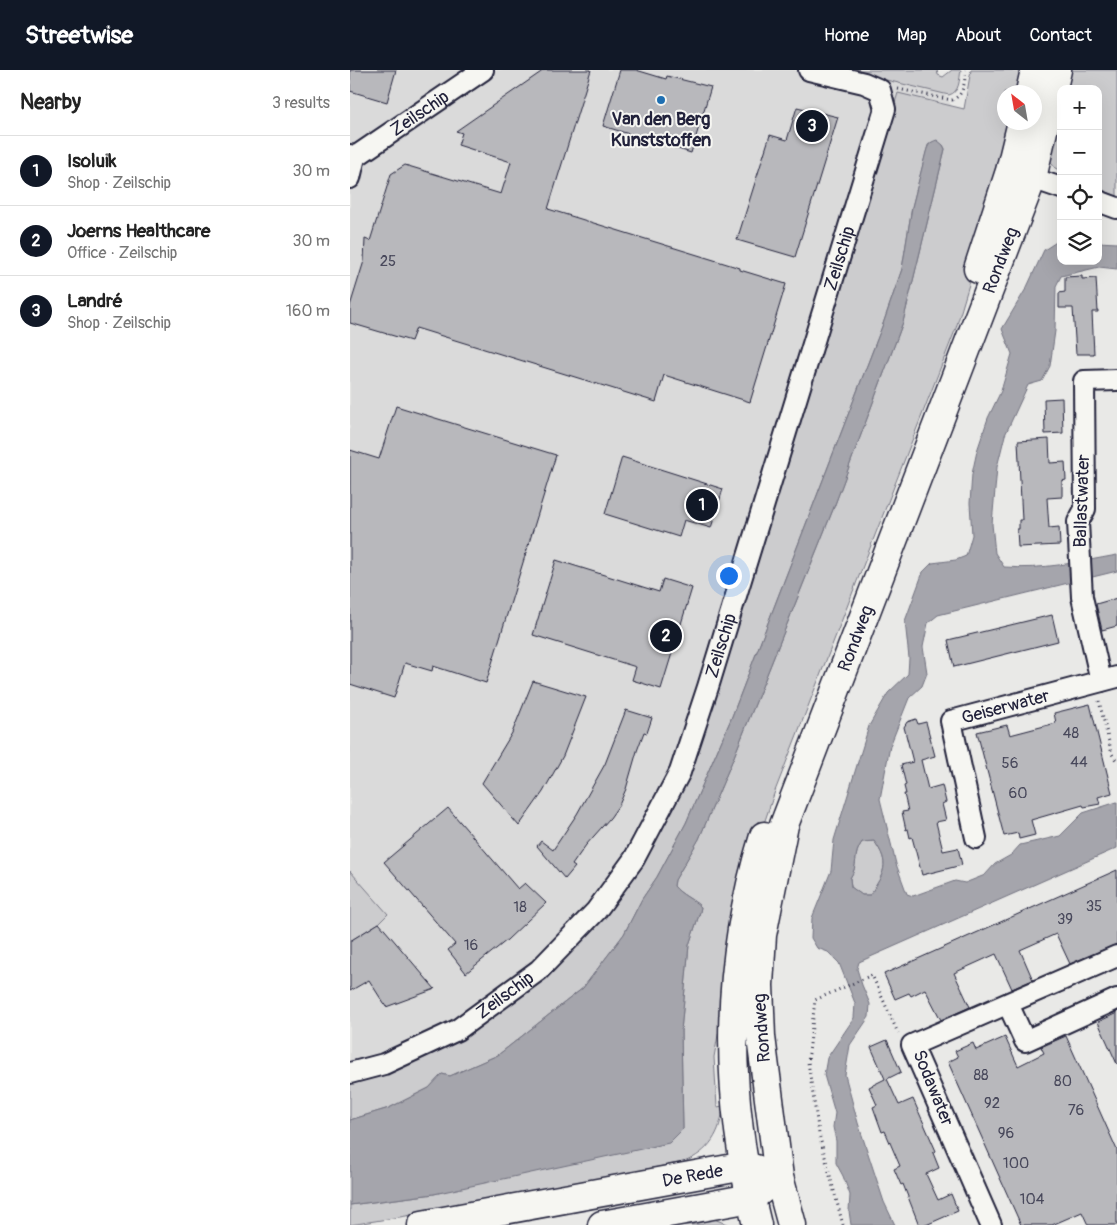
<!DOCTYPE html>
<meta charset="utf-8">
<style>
:root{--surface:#fff;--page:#f2f2f2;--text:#222;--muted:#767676;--line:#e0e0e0;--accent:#111827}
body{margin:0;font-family:Pangolin,sans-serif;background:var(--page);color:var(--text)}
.controls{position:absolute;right:15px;top:15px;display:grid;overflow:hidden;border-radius:10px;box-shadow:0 5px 20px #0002}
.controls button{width:45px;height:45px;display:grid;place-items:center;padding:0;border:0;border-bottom:1px solid var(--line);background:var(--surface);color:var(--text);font:25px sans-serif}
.compass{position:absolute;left:647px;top:15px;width:45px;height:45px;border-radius:50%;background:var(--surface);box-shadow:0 5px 20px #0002;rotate:329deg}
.you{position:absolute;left:378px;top:505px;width:18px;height:18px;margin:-12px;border:4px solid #fff;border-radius:50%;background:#1a73e8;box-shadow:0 0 0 8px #1a73e833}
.badge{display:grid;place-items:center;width:32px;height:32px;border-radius:50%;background:var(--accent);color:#fff;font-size:16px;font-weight:700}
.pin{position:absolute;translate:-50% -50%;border:2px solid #fff;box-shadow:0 1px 5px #0006}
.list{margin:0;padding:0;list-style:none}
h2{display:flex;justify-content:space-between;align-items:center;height:65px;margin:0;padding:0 20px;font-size:21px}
h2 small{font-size:16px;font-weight:400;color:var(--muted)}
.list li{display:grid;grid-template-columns:32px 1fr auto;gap:15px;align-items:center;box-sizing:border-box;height:70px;padding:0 20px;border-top:1px solid var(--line)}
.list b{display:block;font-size:19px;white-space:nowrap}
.list p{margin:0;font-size:16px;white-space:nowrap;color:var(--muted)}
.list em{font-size:16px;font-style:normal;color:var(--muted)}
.icon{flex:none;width:28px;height:28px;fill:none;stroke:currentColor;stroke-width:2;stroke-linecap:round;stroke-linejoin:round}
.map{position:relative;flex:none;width:767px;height:1155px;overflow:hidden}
header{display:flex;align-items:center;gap:30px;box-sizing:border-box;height:70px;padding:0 25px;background:var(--accent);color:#fff}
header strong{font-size:24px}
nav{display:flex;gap:28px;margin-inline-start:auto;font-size:18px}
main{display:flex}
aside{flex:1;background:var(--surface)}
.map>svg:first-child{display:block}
.built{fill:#dadada}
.green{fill:#ccccce;stroke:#777784}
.water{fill:#a5a5ac;stroke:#71717f;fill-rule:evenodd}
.building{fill:#b8b8bc;stroke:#22223b}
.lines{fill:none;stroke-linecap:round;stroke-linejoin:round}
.street-casing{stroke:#22223b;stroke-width:24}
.secondary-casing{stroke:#22223b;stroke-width:31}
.path{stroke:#22223b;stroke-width:3;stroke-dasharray:1 4;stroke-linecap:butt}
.street{stroke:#f6f6f2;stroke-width:20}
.secondary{stroke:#f6f6f2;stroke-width:28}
.poi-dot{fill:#1f6fb2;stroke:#f6f6f2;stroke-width:2}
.labels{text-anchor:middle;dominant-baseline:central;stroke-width:4;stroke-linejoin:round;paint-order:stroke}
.number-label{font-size:15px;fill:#48485b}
.street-label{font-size:18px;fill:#22223b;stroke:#f6f6f2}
.poi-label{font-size:18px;font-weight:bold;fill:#22223b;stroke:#f6f6f2}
</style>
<header>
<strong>Streetwise</strong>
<nav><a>Home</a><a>Map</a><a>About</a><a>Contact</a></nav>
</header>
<main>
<aside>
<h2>Nearby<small>3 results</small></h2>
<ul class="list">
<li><span class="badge">1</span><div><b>Isoluik</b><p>Shop · Zeilschip</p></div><em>30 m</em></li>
<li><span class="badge">2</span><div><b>Joerns Healthcare</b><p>Office · Zeilschip</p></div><em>30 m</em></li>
<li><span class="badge">3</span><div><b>Landré</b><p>Shop · Zeilschip</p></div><em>160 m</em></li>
</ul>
</aside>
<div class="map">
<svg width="767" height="1155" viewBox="0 0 767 1155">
<rect width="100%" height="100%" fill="#e9e9e7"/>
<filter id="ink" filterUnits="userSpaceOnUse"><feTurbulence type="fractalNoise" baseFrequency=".02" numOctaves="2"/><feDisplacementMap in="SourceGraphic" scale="10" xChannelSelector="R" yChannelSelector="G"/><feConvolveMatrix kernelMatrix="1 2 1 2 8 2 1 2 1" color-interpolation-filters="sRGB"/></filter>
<g filter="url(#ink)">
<path class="built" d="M 0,0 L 582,0 L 620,70 L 299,807 L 0,1030 Z"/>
<path class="green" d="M 494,0 L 587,0 L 588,5 L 593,7 L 602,0 L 611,0 C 609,10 610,22 599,25 Z
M 621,0 L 680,0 L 674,22 L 654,22 L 654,52 L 667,53 L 606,258 L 425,721 L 408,771 L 375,896 L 371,916 L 370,954 L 364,987 L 367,1037 L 373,1036 C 371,1063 359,1082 334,1092 L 56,1146 L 0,1155 L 0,1135 L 84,1124 L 333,1059 L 331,961 L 339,875 L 350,842 L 351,837 C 343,829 331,825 324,816 L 325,810 L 349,769 L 383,689 L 484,437 L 553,252 L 595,79 L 593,75 L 582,72 L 578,75 L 562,137 L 552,199 L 533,254 L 381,649 L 336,753 L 307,807 L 292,829 L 274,864 L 233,918 L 148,985 L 100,1006 L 92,1004 L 79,1018 L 39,1038 L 0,1050 L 0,1009 L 119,958 L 278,810 L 399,507 L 548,23 L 614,39 Z
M 713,0 L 767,0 L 767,126 L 748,118 L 748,19 L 711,19 L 711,101 L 705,98 L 697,87 Z
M 524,771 C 541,794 534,803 520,825 L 512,825 L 501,817 L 500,808 C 509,795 502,786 512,772 Z
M 0,801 L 38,844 L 29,853 L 0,871 Z
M 359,1147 L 379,1155 L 296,1155 Z"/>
<path class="water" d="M 587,70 L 593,75 L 595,79 L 553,252 L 484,437 L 383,689 L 349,769 L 325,810 L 324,816 C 331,825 343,829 351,837 L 350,842 L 339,875 L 331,961 L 333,1059 L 319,1073 L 84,1124 L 0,1135 L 0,1050 L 39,1038 L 79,1018 L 92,1004 L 100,1006 L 148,985 L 233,918 L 274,864 L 292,829 L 307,807 L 336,753 L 381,649 L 533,254 L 552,199 L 562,137 L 576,82 C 578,75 580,72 587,70 Z
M 711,169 L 711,191 L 748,191 L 748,172 L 767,173 L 767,199 L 749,197 L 711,206 L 706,216 L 705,261 L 700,296 L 692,311 L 678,315 L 655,365 L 647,397 L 642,454 L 645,483 L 654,497 C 692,500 729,492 767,485 L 767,501 L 588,545 L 578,553 L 573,577 L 577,603 L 572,616 L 559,628 L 540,676 L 530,729 L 546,794 L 557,824 L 563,826 L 605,811 L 615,813 L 635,805 L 645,794 L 661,785 L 670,775 L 710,766 L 733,743 L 767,732 L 767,778 L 509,892 L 507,899 L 512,915 L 520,934 L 519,947 L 500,975 L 495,1005 L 508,1053 L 534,1132 L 545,1155 L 501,1155 L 499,1141 L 500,1125 L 493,1106 L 486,1093 L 486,1071 L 483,1057 L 485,1043 L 474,1005 L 477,988 L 504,948 L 505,933 L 489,893 L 478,882 L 467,878 L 461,868 L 462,848 L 481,801 L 484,770 L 519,656 L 538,623 L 558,604 L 559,588 L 555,551 L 573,502 L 582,493 L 606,490 L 616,486 L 622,465 L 620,433 L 622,404 L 627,381 L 638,348 L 651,321 L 662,284 L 652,259 L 677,217 L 694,180 ZM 524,771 C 541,794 534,803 520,825 L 512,825 L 501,817 L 500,808 C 509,795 502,786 512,772 Z"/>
<path class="building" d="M 0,0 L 46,0 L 37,32 L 0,21 Z
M 194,0 L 241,0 L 198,139 L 390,198 L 390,200 L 436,214 L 400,332 L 314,305 L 306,332 L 66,258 L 61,271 L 0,253 L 0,236 L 14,191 L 15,169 L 20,171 L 41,104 L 55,95 L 151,124 L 161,92 L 108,75 L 112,63 L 106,61 Z
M 270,0 L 286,0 L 316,9 L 317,6 L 361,17 L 341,83 L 253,56 Z
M 447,37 L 488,47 L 445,187 L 387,170 L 420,65 L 437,70 Z
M 732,206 L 732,209 L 746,208 L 748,242 L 742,242 L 744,284 L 726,284 L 723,238 L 709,238 L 709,223 L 715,222 L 715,207 Z
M 712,328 L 713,363 L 695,364 L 694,329 Z
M 46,336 L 206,385 L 136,613 L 83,596 L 82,601 L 55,593 L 44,628 L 0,614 L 0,380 L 29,389 Z
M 699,369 L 700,393 L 715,392 L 716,410 L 712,411 L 712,427 L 697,428 L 699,458 L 709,457 L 710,475 L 668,477 L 667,459 L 669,459 L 669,450 L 672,450 L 668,371 Z
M 272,387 L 373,419 L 361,458 L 334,450 L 329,467 L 255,444 Z
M 206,490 L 309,522 L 313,509 L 342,518 L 311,619 L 282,610 L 286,597 L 183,565 Z
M 767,528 L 767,556 L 752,560 L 746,534 Z
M 702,545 L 708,571 L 604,597 L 598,570 Z
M 183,611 L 236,627 L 213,686 L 193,722 L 169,756 L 132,713 L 162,663 Z
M 740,634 L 762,723 L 748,727 L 750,734 L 734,737 L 733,735 L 681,750 L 685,765 L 669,769 L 668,763 L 654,766 L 627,662 L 657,655 L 660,665 L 706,653 L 704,643 Z
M 276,640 L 302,648 L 297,663 L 294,662 L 287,681 L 276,719 L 269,735 L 260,748 L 236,775 L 222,795 L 225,797 L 215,809 L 187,776 L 191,771 L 203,780 L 227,744 L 255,694 Z
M 566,649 L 568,654 L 576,652 L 585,686 L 571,690 L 578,719 L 592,715 L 596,732 L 592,734 L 596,750 L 586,752 L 593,781 L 608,778 L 612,795 L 572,805 L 562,767 L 560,768 L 558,759 L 556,760 L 552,742 L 558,741 L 554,724 L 556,724 L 554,716 L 556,715 L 551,695 L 563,692 L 554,657 L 557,652 Z
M 98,738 L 168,819 L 175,813 L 196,833 L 157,870 L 116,903 L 98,880 L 105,874 L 34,792 Z
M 767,800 L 767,874 L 720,894 L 706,864 L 670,880 L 683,910 L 662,919 L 646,884 L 604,903 L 620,937 L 591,950 L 575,919 L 561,926 L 559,923 L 545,929 L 534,904 Z
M 29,853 L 85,919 L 36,937 L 19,910 L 0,921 L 0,871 Z
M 767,943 L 767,994 L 748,952 Z
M 716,966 L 767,1080 L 767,1155 L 738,1155 L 732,1142 L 702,1155 L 671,1155 L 598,992 L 608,987 L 605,981 L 623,973 L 626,980 L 655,967 L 668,996 L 694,983 L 691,977 Z
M 537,970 L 551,1002 L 537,1009 L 549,1035 L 563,1029 L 586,1081 L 583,1083 L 589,1098 L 576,1104 L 588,1130 L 601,1124 L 608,1141 L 576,1155 L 569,1155 L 553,1114 L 551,1115 L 544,1099 L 550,1096 L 535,1061 L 532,1062 L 523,1037 L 527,1035 L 519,1017 L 535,1009 L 521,977 Z"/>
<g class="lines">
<defs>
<g id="street">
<path d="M 0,85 L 5,87 L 0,108"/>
<path id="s1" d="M 5,87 L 133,0"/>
<path d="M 670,104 L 711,118"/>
<path d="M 748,131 L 767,138"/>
<path d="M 751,611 L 732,527 L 728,452 L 735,439 L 734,311 L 767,310"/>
<path id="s2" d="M 626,768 L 601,651 L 767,607"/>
<path d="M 658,934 L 675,971 L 767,929"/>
<path id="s3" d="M 0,1003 L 34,994 L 107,960 L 189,900 L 246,841 L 284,789 L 330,702 L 358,617 L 535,39 L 530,20 L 514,13 L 459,0"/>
<path d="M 641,1155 L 562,975 L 767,886"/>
</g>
<g id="secondary">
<path d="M 680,22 L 685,0"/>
<path d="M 628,199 L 660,101 L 672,52"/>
<path id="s4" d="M 72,1155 L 395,1096 L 412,1101"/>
<path d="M 252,1155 L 401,1128 L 416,1116"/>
<path d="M 407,1155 C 374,1023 374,896 414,766"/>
<path id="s5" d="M 442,1155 L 429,1107 L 411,967 L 409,915 L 412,865 L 434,755 L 682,108 L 707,0"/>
</g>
</defs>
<use href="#street" class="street-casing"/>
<use href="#secondary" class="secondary-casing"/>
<path class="path" d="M 548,19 L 602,30 C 615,24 614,13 616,0
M 749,631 L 762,684 L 767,692
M 493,1155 L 469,1064 L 458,992 L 465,930 L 522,905 L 548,963"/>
<use href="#street" class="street"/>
<use href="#secondary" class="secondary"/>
</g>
</g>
<circle class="poi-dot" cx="311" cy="30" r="5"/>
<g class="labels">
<g class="number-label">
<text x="38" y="191">25</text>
<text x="721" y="663">48</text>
<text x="729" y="692">44</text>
<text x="660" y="693">56</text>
<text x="668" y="723">60</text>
<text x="744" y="836">35</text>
<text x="170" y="837">18</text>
<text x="715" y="849">39</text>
<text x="121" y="875">16</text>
<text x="631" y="1005">88</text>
<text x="713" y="1011">80</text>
<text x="642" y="1033">92</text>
<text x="726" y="1040">76</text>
<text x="656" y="1063">96</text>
<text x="666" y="1093">100</text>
<text x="682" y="1129">104</text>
</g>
<g class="street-label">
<text stroke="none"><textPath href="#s1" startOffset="78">Zeilschip</textPath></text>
<text stroke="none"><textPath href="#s3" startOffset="1000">Zeilschip</textPath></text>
<text stroke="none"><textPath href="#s5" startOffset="1010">Rondweg</textPath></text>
<text transform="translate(732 431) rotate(-88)">Ballastwater</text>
<text stroke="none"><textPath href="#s5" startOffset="605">Rondweg</textPath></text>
<text stroke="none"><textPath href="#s3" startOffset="595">Zeilschip</textPath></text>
<text stroke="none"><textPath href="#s2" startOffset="176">Geiserwater</textPath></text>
<text stroke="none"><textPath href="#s3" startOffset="175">Zeilschip</textPath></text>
<text transform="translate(412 958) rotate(-94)">Rondweg</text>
<text transform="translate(583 1018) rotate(68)">Sodawater</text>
<text stroke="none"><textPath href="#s4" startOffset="275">De Rede</textPath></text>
</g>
<g class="poi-label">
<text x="311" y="49">Van den Berg<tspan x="311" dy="21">Kunststoffen</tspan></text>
</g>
</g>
</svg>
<div class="controls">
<button>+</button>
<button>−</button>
<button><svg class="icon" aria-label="locate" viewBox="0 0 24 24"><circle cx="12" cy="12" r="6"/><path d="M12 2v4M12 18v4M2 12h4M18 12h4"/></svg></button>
<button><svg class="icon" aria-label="layers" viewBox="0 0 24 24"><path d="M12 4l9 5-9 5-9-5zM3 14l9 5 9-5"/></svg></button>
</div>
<svg class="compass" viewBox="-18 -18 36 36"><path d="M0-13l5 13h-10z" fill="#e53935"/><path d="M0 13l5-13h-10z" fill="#767676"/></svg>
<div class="you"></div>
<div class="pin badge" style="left:352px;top:435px">1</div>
<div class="pin badge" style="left:316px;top:566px">2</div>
<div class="pin badge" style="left:462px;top:56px">3</div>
</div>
</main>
